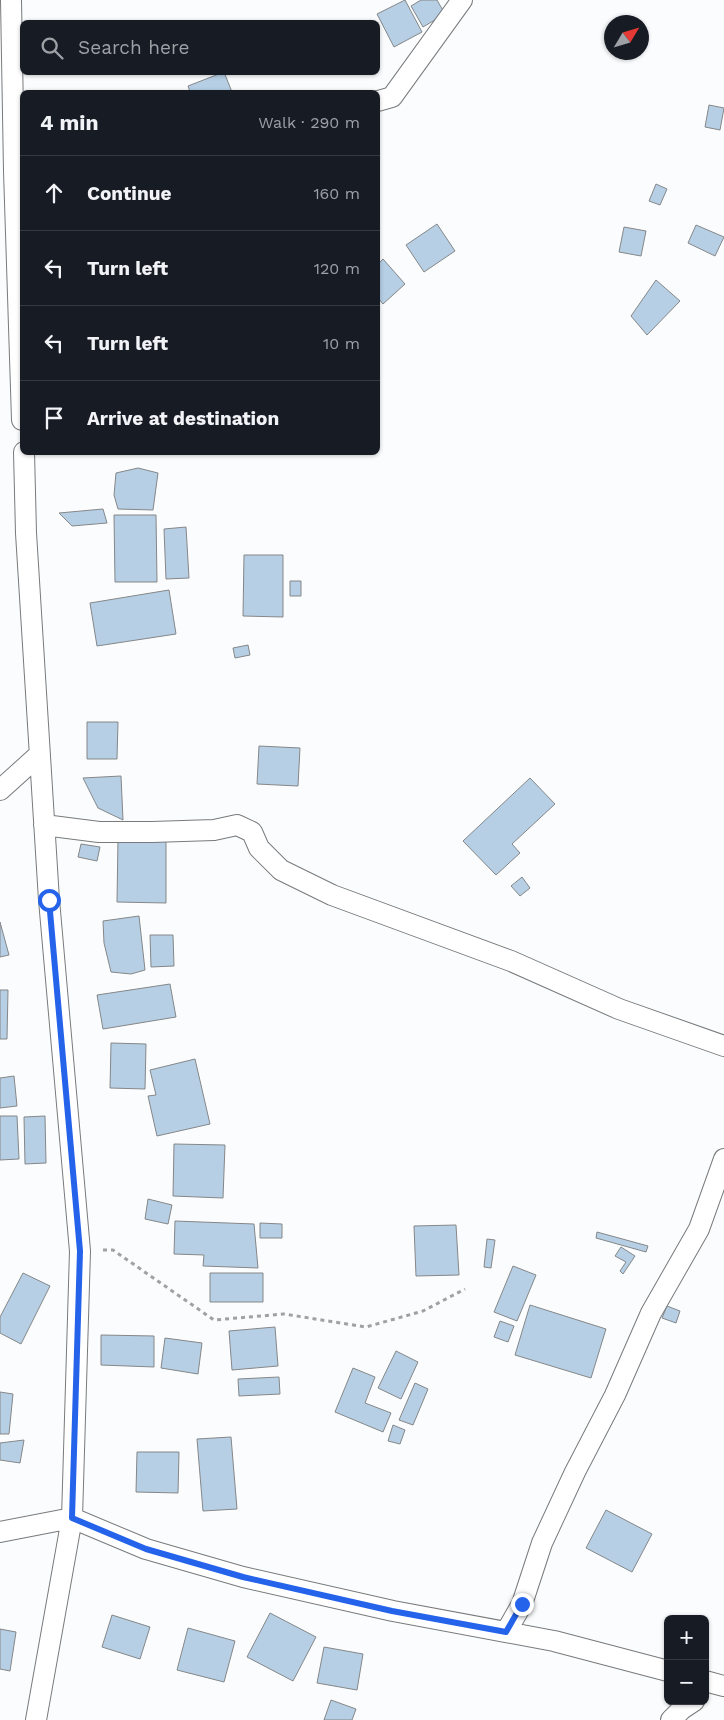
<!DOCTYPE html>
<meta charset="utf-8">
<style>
:root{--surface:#171b24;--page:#242831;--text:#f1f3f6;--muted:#9ea1a6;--line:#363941}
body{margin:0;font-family:"Work Sans",sans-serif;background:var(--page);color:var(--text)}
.controls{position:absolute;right:15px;bottom:15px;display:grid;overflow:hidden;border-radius:8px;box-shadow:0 1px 4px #0004}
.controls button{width:45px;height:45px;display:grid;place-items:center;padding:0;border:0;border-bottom:1px solid var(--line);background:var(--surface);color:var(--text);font:25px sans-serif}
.compass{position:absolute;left:604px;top:15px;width:45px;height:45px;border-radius:50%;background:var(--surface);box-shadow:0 1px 4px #0004;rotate:52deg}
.stop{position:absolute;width:15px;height:15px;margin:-11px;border:4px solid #2563eb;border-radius:50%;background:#fff}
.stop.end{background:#2563eb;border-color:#fff;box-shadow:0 1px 5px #0008}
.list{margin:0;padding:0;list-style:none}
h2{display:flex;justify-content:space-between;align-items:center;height:65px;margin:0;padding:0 20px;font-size:21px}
h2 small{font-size:16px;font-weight:400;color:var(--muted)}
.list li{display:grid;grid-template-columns:32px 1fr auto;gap:15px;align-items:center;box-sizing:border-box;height:75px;padding:0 20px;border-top:1px solid var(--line)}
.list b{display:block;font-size:19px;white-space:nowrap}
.list em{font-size:16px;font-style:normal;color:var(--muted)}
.icon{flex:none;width:28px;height:28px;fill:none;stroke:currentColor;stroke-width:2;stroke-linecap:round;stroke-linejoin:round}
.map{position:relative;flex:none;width:724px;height:1720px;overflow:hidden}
.search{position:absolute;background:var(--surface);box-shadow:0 1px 4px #0004;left:20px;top:20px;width:360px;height:55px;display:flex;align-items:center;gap:12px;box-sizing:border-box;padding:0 18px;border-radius:8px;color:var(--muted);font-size:19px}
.panel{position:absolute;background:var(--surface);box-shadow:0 1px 4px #0004;left:20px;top:90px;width:360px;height:365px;border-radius:8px}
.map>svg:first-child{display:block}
.building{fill:#b6cfe5;stroke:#858788}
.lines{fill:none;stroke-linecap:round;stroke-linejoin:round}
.street-casing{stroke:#787a7c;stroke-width:22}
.path{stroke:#9fa1a2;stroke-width:3;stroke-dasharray:4 4;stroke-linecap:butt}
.street{stroke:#fff;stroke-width:20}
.route{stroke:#2563eb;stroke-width:6}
</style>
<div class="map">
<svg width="724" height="1720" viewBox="0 0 724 1720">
<rect width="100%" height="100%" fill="#fafcfd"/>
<path class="building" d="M 405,0 L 422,32 L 394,47 L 377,14 Z
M 421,0 L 437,0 L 445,14 L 423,27 L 411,6 Z
M 224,72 L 232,92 L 190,92 L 188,86 Z
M 709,105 L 724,108 L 720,130 L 705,127 Z
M 656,184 L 667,189 L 660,205 L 649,201 Z
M 437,224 L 455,251 L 424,272 L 406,245 Z
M 696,225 L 724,237 L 715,256 L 688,243 Z
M 624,227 L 646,231 L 641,256 L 619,252 Z
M 383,259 L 405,284 L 383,304 L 378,298 L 378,264 Z
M 656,280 L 680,301 L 647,335 L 631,316 Z
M 138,468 L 158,473 L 153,510 L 118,509 L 114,495 L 116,473 Z
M 103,509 L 107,523 L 72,526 L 59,513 Z
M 114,515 L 156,515 L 157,582 L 115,582 Z
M 186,527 L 189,578 L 166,579 L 164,529 Z
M 244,555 L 283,555 L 283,617 L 243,616 Z
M 290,581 L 301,581 L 301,596 L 290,596 Z
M 169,590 L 176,634 L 97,646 L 90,603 Z
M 248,645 L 250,655 L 235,658 L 233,648 Z
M 87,722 L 118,722 L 117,759 L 87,759 Z
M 259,746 L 300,748 L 298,786 L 257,784 Z
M 121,776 L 123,820 L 98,808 L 83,778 Z
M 530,778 L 555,804 L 512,844 L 520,853 L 496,875 L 463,841 Z
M 118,839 L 166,840 L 166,903 L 117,902 Z
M 81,844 L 100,847 L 97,861 L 78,857 Z
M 522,877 L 530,888 L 520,896 L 511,886 Z
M 139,916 L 145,970 L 131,974 L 111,972 L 104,943 L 103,921 Z
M 0,922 L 9,955 L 0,957 Z
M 150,935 L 173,935 L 174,966 L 151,967 Z
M 170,984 L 176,1017 L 103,1029 L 97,995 Z
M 0,990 L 8,990 L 7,1039 L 0,1039 Z
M 111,1043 L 146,1044 L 145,1089 L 110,1088 Z
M 195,1059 L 210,1124 L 157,1136 L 148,1096 L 156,1095 L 150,1070 Z
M 14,1076 L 17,1106 L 0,1108 L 0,1078 Z
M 0,1116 L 17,1116 L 19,1159 L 0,1160 Z
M 45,1116 L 46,1163 L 25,1164 L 24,1117 Z
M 174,1144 L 225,1145 L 223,1198 L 173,1196 Z
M 148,1199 L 172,1205 L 168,1224 L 145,1219 Z
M 175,1221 L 254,1224 L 258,1268 L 203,1266 L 204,1255 L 174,1254 Z
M 260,1223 L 282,1224 L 282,1238 L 260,1238 Z
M 456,1225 L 459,1275 L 416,1276 L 414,1226 Z
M 597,1232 L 648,1246 L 646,1252 L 596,1238 Z
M 487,1239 L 495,1240 L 491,1268 L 484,1267 Z
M 621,1247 L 635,1256 L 623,1274 L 620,1271 L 626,1262 L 615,1256 Z
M 513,1266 L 536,1275 L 517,1321 L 494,1312 Z
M 23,1273 L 50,1286 L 21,1344 L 0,1333 L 0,1317 Z
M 210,1273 L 263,1273 L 263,1302 L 210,1302 Z
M 530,1305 L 606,1329 L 591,1378 L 515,1355 Z
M 667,1306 L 680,1311 L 676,1323 L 662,1318 Z
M 500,1321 L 514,1326 L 508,1342 L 494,1337 Z
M 275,1327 L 278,1366 L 232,1370 L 229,1331 Z
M 101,1335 L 154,1336 L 154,1367 L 101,1365 Z
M 165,1338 L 202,1343 L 198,1374 L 161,1368 Z
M 396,1351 L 418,1362 L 401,1399 L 378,1388 Z
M 353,1368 L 375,1377 L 365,1403 L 391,1413 L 383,1432 L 335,1412 Z
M 279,1377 L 280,1394 L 239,1396 L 238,1379 Z
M 415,1383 L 428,1389 L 413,1425 L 399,1420 Z
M 0,1392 L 13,1394 L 9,1434 L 0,1434 Z
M 393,1425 L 405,1430 L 400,1444 L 388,1441 Z
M 231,1437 L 237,1509 L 203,1511 L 197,1439 Z
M 24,1440 L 20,1463 L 0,1460 L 0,1443 Z
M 137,1452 L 179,1452 L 178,1493 L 136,1492 Z
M 606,1510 L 652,1534 L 632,1572 L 586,1548 Z
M 270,1613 L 316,1637 L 293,1681 L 247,1657 Z
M 112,1615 L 150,1627 L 140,1659 L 102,1647 Z
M 188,1628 L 235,1641 L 224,1682 L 177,1670 Z
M 0,1629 L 16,1632 L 10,1671 L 0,1669 Z
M 324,1647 L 363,1654 L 357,1690 L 317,1683 Z
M 331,1700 L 356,1709 L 352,1720 L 324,1720 Z"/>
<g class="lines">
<defs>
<path id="street" d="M 11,0 L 14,171 L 22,420
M 378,101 L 392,97 L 462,0
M 24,452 L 26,533 L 49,900 L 80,1251 L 72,1518 L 36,1720
M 0,790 L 40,754
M 44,825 L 99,832 L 152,832 L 214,830 L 237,825 L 252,832 L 259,848 L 281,870 L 332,895 L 511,961 L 619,1009 L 724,1046
M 0,1532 L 72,1518 L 146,1549 L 243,1577 L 393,1611 L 554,1641 L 668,1671
M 506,1632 L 522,1604 L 542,1543 L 575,1472 L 615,1395 L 651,1313 L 699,1229 L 724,1159
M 705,1681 L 724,1686
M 671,1720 L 682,1709 L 694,1701"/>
</defs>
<use href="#street" class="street-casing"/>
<path class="path" d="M 103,1250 L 113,1250 L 214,1320 L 284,1314 L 366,1327 L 423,1311 L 465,1289"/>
<use href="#street" class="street"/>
</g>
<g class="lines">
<path class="route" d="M 49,900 L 80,1251 L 72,1518 L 146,1549 L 243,1577 L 392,1611 L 506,1632 L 522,1604"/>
</g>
</svg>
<div class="controls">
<button>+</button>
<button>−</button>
</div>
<svg class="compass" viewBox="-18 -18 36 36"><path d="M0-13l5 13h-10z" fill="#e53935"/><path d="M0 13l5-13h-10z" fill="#9ea1a6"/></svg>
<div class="stop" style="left:49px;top:900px"></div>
<div class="stop end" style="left:522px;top:1604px"></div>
<div class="search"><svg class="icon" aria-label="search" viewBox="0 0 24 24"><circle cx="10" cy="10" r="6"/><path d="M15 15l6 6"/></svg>Search here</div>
<section class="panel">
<h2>4 min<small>Walk · 290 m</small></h2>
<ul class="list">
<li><svg class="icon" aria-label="ahead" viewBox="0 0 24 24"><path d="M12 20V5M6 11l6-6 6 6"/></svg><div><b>Continue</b></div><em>160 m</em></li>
<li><svg class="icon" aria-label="left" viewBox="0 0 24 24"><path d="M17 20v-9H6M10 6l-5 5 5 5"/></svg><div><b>Turn left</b></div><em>120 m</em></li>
<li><svg class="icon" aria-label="left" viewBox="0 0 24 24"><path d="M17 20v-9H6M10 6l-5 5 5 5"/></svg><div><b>Turn left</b></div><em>10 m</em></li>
<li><svg class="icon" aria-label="arrive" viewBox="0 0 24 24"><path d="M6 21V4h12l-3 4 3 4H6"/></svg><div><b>Arrive at destination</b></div></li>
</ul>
</section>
</div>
